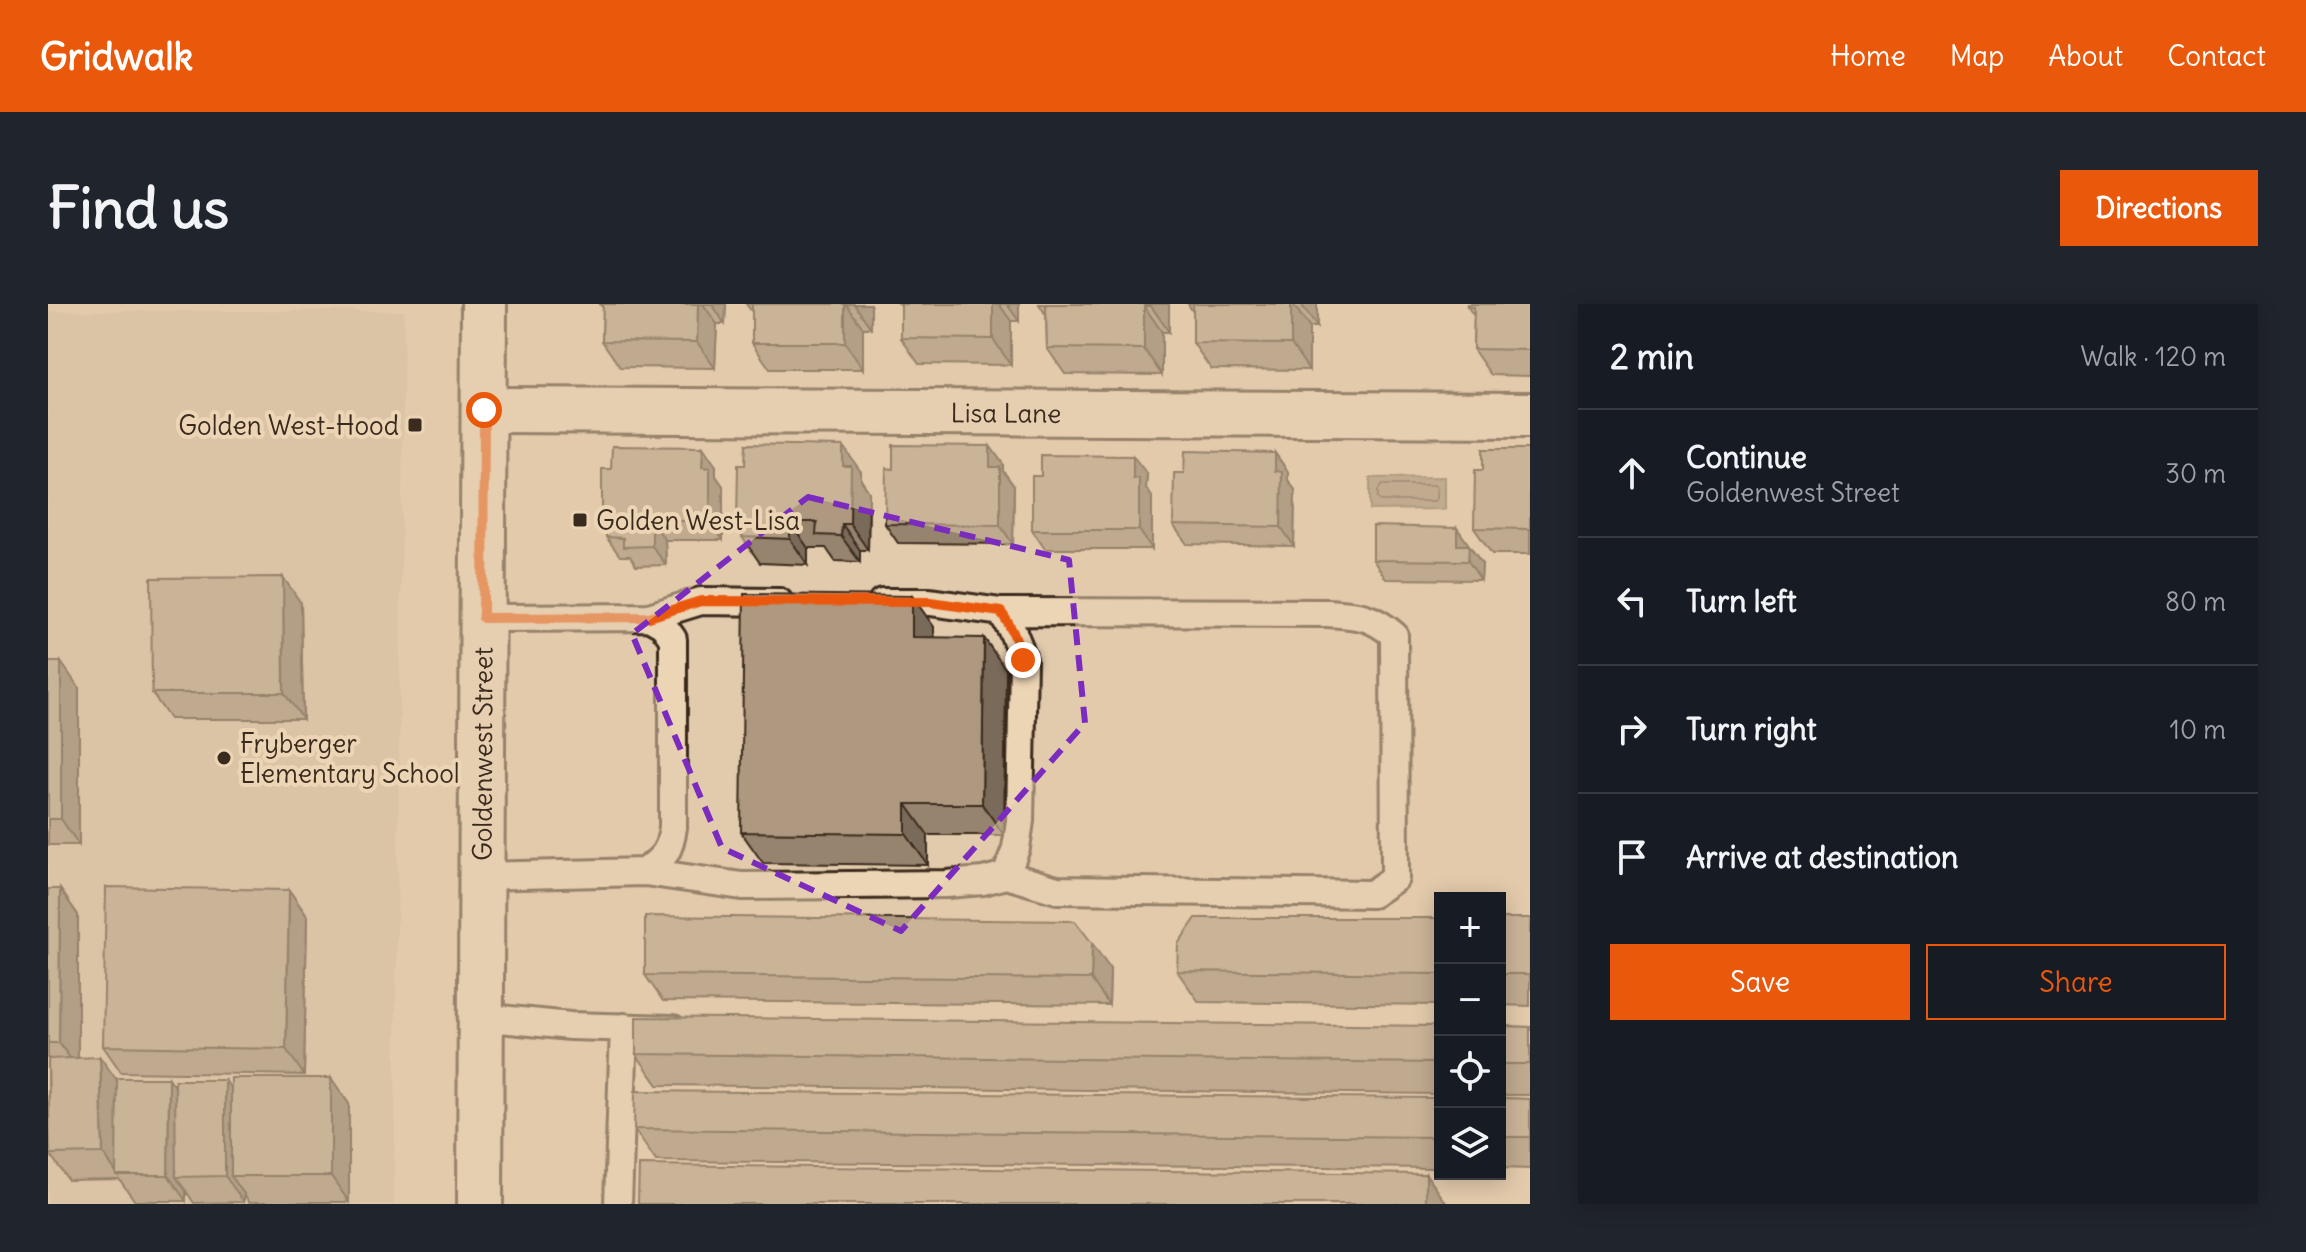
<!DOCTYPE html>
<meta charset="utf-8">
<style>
:root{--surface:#171b24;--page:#20242c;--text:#f1f3f6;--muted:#9ea1a6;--line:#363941;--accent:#ea580c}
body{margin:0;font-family:Delius,sans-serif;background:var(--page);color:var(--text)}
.controls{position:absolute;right:24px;bottom:24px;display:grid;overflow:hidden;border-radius:0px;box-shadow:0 4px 20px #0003}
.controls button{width:72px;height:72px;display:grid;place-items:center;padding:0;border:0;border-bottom:2px solid var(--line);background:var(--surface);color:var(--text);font:40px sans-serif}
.stop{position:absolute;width:24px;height:24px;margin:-18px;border:6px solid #ea580c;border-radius:50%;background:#fff}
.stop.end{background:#ea580c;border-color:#fff;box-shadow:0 2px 8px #0008}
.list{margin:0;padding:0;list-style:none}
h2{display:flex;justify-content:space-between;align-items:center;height:104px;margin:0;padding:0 32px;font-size:34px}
h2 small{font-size:26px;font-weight:400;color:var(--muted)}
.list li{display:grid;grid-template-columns:52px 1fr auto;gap:24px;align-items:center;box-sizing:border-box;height:128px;padding:0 32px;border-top:2px solid var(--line)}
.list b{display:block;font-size:30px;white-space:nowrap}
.list p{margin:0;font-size:26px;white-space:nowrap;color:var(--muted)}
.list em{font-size:26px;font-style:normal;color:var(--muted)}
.actions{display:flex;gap:16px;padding:24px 32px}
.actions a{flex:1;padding:18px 0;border:2px solid var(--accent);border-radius:0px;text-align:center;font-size:28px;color:var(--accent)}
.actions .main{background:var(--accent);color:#fff}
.icon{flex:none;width:44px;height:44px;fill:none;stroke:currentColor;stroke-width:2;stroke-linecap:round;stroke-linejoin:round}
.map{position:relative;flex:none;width:1482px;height:900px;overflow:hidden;border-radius:0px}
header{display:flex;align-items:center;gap:48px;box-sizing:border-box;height:112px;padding:0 40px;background:var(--accent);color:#fff}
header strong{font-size:38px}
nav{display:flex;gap:44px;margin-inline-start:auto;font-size:28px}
.intro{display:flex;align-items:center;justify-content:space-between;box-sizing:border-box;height:192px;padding:0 48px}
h1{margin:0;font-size:56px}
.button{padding:20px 36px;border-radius:0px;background:var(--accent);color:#fff;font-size:28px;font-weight:700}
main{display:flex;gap:48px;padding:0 48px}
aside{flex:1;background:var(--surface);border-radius:0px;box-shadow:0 4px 20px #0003}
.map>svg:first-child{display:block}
.built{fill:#d2bc9f}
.water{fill:#99856e;stroke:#73614e;stroke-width:2}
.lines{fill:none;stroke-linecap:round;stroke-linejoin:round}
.shore{stroke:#614e3e;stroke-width:2}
.lane-casing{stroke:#3b2a1e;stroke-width:32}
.street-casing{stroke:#3b2a1e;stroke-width:50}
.secondary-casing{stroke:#3b2a1e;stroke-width:50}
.lane{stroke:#ecd5b5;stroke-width:26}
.street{stroke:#ecd5b5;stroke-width:44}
.secondary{stroke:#ecd5b5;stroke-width:44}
.wall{fill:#96846e;stroke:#3b2a1e;stroke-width:2}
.shaded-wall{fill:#7a6b5a;stroke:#3b2a1e;stroke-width:2}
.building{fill:#ae9980;stroke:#3b2a1e;stroke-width:2}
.route{stroke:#ea580c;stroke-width:10}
.marked{fill:none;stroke:#7b2cbf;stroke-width:6;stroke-dasharray:16 10;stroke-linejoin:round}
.poi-dot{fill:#3b2a1e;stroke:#ecd5b5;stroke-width:3}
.labels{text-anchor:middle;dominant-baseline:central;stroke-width:8;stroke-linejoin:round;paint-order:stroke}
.street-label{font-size:26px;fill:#3b2a1e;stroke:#ecd5b5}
.poi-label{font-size:26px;fill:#3b2a1e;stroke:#ecd5b5;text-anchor:start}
</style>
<header>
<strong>Gridwalk</strong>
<nav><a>Home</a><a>Map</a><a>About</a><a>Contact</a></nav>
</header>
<div class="intro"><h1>Find us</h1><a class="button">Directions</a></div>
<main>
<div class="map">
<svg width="1482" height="900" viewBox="0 0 1482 900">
<rect width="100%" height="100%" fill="#e2cbac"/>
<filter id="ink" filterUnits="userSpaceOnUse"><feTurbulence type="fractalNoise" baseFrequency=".0125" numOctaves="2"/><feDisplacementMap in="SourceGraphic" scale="16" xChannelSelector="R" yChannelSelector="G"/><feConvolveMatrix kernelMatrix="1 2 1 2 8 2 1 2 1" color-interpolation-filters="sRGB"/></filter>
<g filter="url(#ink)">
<path class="built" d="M 0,7 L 356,7 L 346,900 L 0,900 Z"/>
<path class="water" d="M 1397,173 L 1397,205 L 1322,206 L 1322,174 Z"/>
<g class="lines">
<path class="shore" d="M 1334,181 L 1386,181 L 1389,184 L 1389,194 L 1386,197 L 1333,197 L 1330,195 L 1330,186 Z"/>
<defs>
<path id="lane" d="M 953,308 L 1279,309 C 1309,311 1323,311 1346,331 L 1347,574 L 1324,590 L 1009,586 L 958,571
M 435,314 L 601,313 L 653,297 L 731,298
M 597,568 L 694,582 L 899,580 L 935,577 L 958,571 L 968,544 L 972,517 L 975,356 C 970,338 964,323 953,308 L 882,298 L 834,298
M 433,572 L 597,568 C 616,553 622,548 625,523 L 625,335 L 615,321 L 601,313
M 433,713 L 522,722 L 625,725
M 570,900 L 576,723"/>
<g id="street">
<path id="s1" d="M 436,106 L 1482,111"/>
</g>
<g id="secondary">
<path id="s2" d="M 432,900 L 436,0"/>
</g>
</defs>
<use href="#lane" class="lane-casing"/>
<use href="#street" class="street-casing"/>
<use href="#secondary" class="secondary-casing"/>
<use href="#lane" class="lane"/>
<use href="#street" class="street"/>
<use href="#secondary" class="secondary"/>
</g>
<path class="wall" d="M 552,0 L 678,0 L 677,20 L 669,20 L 667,64 L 572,63 L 554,37 L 555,4 Z
M 698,0 L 823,0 L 823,24 L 815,24 L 815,65 L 722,65 L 704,39 L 704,8 Z
M 851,0 L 971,0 L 971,17 L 963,17 L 963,61 L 871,60 L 853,34 L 853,2 Z
M 991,0 L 1121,0 L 1121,28 L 1114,28 L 1114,71 L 1017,70 L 999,44 L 998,11 Z
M 1140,0 L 1269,0 L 1269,23 L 1261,23 L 1261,66 L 1163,65 L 1145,39 L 1145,8 Z
M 1482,0 L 1482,72 L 1443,71 L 1425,45 L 1426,12 L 1419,2 Z
M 942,142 L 955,160 L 955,167 L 966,182 L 965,240 L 850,239 L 837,220 L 845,165 Z
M 1482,145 L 1482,250 L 1444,250 L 1426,224 L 1435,166 Z
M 1227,149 L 1240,168 L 1240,176 L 1247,186 L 1246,242 L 1139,240 L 1125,221 Z
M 668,162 L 668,172 L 675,182 L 675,236 L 617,236 L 618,261 L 588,262 L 582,252 L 572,252 L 558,233 L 558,223 L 554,216 Z
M 813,168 L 813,176 L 821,188 L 820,246 L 812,246 L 812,258 L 787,257 L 778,244 L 760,244 L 760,261 L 712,259 L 694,233 L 695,226 L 689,217 Z
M 1099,170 L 1098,184 L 1104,193 L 1104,245 L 997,245 L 984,226 Z
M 1409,224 L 1434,260 L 1433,276 L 1338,275 L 1325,256 Z
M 864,292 L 886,323 L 886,334 L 936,334 L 958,366 L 956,531 L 880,531 L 880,561 L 715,559 L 693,528 Z
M 253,299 L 255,415 L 122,415 L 104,389 Z
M 0,358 L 31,384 L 31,541 L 0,541 Z
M 0,585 L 12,585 L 30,611 L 30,754 L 69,777 L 127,783 L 183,785 L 283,774 L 301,800 L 301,898 L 201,898 L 196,890 L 196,898 L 146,899 L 138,887 L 138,897 L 87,897 L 71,875 L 20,876 L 2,850 L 0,777 Z
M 241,586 L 259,612 L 256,771 L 73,768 L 55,742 Z
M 1392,614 L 1392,701 L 1151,698 L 1129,667 Z
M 1452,614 L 1482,614 L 1482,702 L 1452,701 Z
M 1062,665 L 1061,701 L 615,697 L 597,671 Z
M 1392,722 L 1392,790 L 610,781 L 588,750 Z
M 1452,722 L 1482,723 L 1482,791 L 1452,791 Z
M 1392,794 L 1392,864 L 608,857 L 586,825 Z
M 1452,794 L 1482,795 L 1482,865 L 1452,864 Z"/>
<path class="shaded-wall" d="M 650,0 L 655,0 L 669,20 L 667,64 L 649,38 Z
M 664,0 L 678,0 L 677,20 Z
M 797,0 L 798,0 L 815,24 L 815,65 L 797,39 Z
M 806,0 L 823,0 L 823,24 Z
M 945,0 L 951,0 L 963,17 L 963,61 L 945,35 Z
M 959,0 L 971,0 L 971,17 Z
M 1103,0 L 1121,0 L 1121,28 L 1103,2 Z
M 1243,0 L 1245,0 L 1261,23 L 1261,66 L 1243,40 Z
M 1253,0 L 1269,0 L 1269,23 Z
M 1096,2 L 1114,28 L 1114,71 L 1096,45 Z
M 795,142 L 813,168 L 813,176 L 821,188 L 820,246 L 802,220 L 795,162 Z
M 942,142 L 955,160 L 955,167 L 966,182 L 965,240 L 952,221 L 942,163 Z
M 655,143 L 668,162 L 668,172 L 675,182 L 675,236 L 662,217 L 654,163 Z
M 1227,149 L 1240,168 L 1240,176 L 1247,186 L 1246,242 L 1233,223 L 1227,167 Z
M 1085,152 L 1099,170 L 1098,184 L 1104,193 L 1104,245 L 1091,226 L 1085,175 Z
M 604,217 L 617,236 L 618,261 L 604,242 Z
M 742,218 L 760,244 L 760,261 L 742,235 Z
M 794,220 L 812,246 L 812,258 L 793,232 Z
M 1409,224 L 1434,260 L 1433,276 L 1409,241 Z
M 235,273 L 253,299 L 255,415 L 236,389 Z
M 864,292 L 886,323 L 886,364 L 864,333 Z
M 936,334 L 958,366 L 956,531 L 934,500 Z
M 13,358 L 31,384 L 31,541 L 13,515 Z
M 858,500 L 880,531 L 880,561 L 858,530 Z
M 12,585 L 30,611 L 30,765 L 11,739 Z
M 241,586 L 259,612 L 256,771 L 238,745 Z
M 1044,639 L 1062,665 L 1061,701 L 1043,675 Z
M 52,753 L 71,779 L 70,871 L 55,849 Z
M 121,774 L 139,800 L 128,873 L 138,887 L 138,897 L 120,871 Z
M 283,774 L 301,800 L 301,898 L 283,872 Z
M 177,776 L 195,802 L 183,872 L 196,890 L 196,898 L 177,872 Z
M 1378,870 L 1399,900 L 1378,900 Z"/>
<path class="building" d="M 555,0 L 650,0 L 649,38 L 554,37 Z
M 704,0 L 797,0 L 797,39 L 704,39 Z
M 853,0 L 945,0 L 945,35 L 853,34 Z
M 991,0 L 1103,0 L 1103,2 L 1096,2 L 1096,45 L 999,44 L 998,0 Z
M 1145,0 L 1243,0 L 1243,40 L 1145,39 Z
M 1419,0 L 1482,0 L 1482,46 L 1425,45 L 1426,3 L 1419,2 Z
M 698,140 L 795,142 L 795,162 L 803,162 L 802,220 L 794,220 L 793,232 L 768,231 L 769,218 L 742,218 L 742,235 L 694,233 L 695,218 L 689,217 L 690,161 L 697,161 Z
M 845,141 L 942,142 L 942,163 L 952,163 L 952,221 L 837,220 L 838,164 L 845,165 Z
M 564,142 L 655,143 L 654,163 L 662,164 L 662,217 L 604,217 L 604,242 L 575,243 L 575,234 L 558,233 L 558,216 L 554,216 L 554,165 L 563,165 Z
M 1435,145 L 1482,145 L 1482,225 L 1426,224 L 1427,166 L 1435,166 Z
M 1137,147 L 1227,149 L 1227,167 L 1234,168 L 1233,223 L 1125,221 L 1126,169 L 1136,169 Z
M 993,151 L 1085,152 L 1085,175 L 1091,174 L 1091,226 L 984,226 L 984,172 L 993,172 Z
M 1325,222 L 1409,224 L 1409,241 L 1421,241 L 1420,257 L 1325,256 Z
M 235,273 L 236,389 L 104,389 L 103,274 Z
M 696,290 L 864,292 L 864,333 L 936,334 L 934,500 L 858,500 L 858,530 L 693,528 Z
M 0,358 L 13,358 L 13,515 L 0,515 Z
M 58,583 L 241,586 L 238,745 L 55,742 Z
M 0,585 L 12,585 L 11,739 L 0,739 Z
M 597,612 L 1027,617 L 1044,639 L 1043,675 L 597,671 Z
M 1148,614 L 1392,614 L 1392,670 L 1129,667 L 1130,640 Z
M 1452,614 L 1482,614 L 1482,670 L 1452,670 Z
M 588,713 L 1392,722 L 1392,759 L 588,750 Z
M 1452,722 L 1482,723 L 1482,760 L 1452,760 Z
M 52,753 L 55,849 L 2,850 L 0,755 Z
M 69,774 L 121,774 L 120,871 L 68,871 Z
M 183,774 L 283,774 L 283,872 L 183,872 Z
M 127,776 L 177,776 L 177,872 L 128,873 Z
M 587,787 L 1392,794 L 1392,833 L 586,825 Z
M 1452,794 L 1482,795 L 1482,833 L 1452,833 Z
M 591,861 L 1378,870 L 1378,900 L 590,900 Z"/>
</g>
<g class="lines" filter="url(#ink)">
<path class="route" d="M 436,106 L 435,314 L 601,313 L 653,297 L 882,298 L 953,308 C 964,323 970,338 975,356"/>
</g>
<path d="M0 0H1482V900H0ZM 760,193 L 1021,256 L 1037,419 L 853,627 L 674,544 L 584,330 Z" fill="#e2cbac" fill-opacity=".55" fill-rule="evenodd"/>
<path class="marked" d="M 760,193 L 1021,256 L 1037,419 L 853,627 L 674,544 L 584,330 Z"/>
<g class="poi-dot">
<rect x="359" y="113" width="16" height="16" rx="4"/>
<rect x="524" y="208" width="16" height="16" rx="4"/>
<circle cx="176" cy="454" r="8"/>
</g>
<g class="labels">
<g class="street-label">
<text stroke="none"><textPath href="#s1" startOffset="522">Lisa Lane</textPath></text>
<text stroke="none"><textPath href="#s2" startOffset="450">Goldenwest Street</textPath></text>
</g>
<g class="poi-label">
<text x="351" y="121" text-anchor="end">Golden West-Hood</text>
<text x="548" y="216">Golden West-Lisa</text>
<text x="192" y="439">Fryberger<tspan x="192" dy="30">Elementary School</tspan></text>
</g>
</g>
</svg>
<div class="controls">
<button>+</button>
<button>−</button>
<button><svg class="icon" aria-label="locate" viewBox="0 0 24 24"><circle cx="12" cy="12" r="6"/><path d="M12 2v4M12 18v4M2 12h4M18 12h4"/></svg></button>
<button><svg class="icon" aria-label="layers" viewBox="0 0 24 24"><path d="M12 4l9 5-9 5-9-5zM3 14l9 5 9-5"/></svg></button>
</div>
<div class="stop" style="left:436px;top:106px"></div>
<div class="stop end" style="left:975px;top:356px"></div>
</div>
<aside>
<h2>2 min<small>Walk · 120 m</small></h2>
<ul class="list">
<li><svg class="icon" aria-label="ahead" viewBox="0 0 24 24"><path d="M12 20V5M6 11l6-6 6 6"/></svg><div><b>Continue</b><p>Goldenwest Street</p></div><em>30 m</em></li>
<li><svg class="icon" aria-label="left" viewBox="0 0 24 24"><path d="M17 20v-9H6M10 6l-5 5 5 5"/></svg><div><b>Turn left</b></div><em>80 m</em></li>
<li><svg class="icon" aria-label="right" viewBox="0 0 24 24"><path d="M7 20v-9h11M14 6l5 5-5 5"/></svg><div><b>Turn right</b></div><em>10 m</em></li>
<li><svg class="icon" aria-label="arrive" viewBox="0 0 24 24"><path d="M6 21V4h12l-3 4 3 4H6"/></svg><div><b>Arrive at destination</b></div></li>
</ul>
<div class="actions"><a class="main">Save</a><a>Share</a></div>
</aside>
</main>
